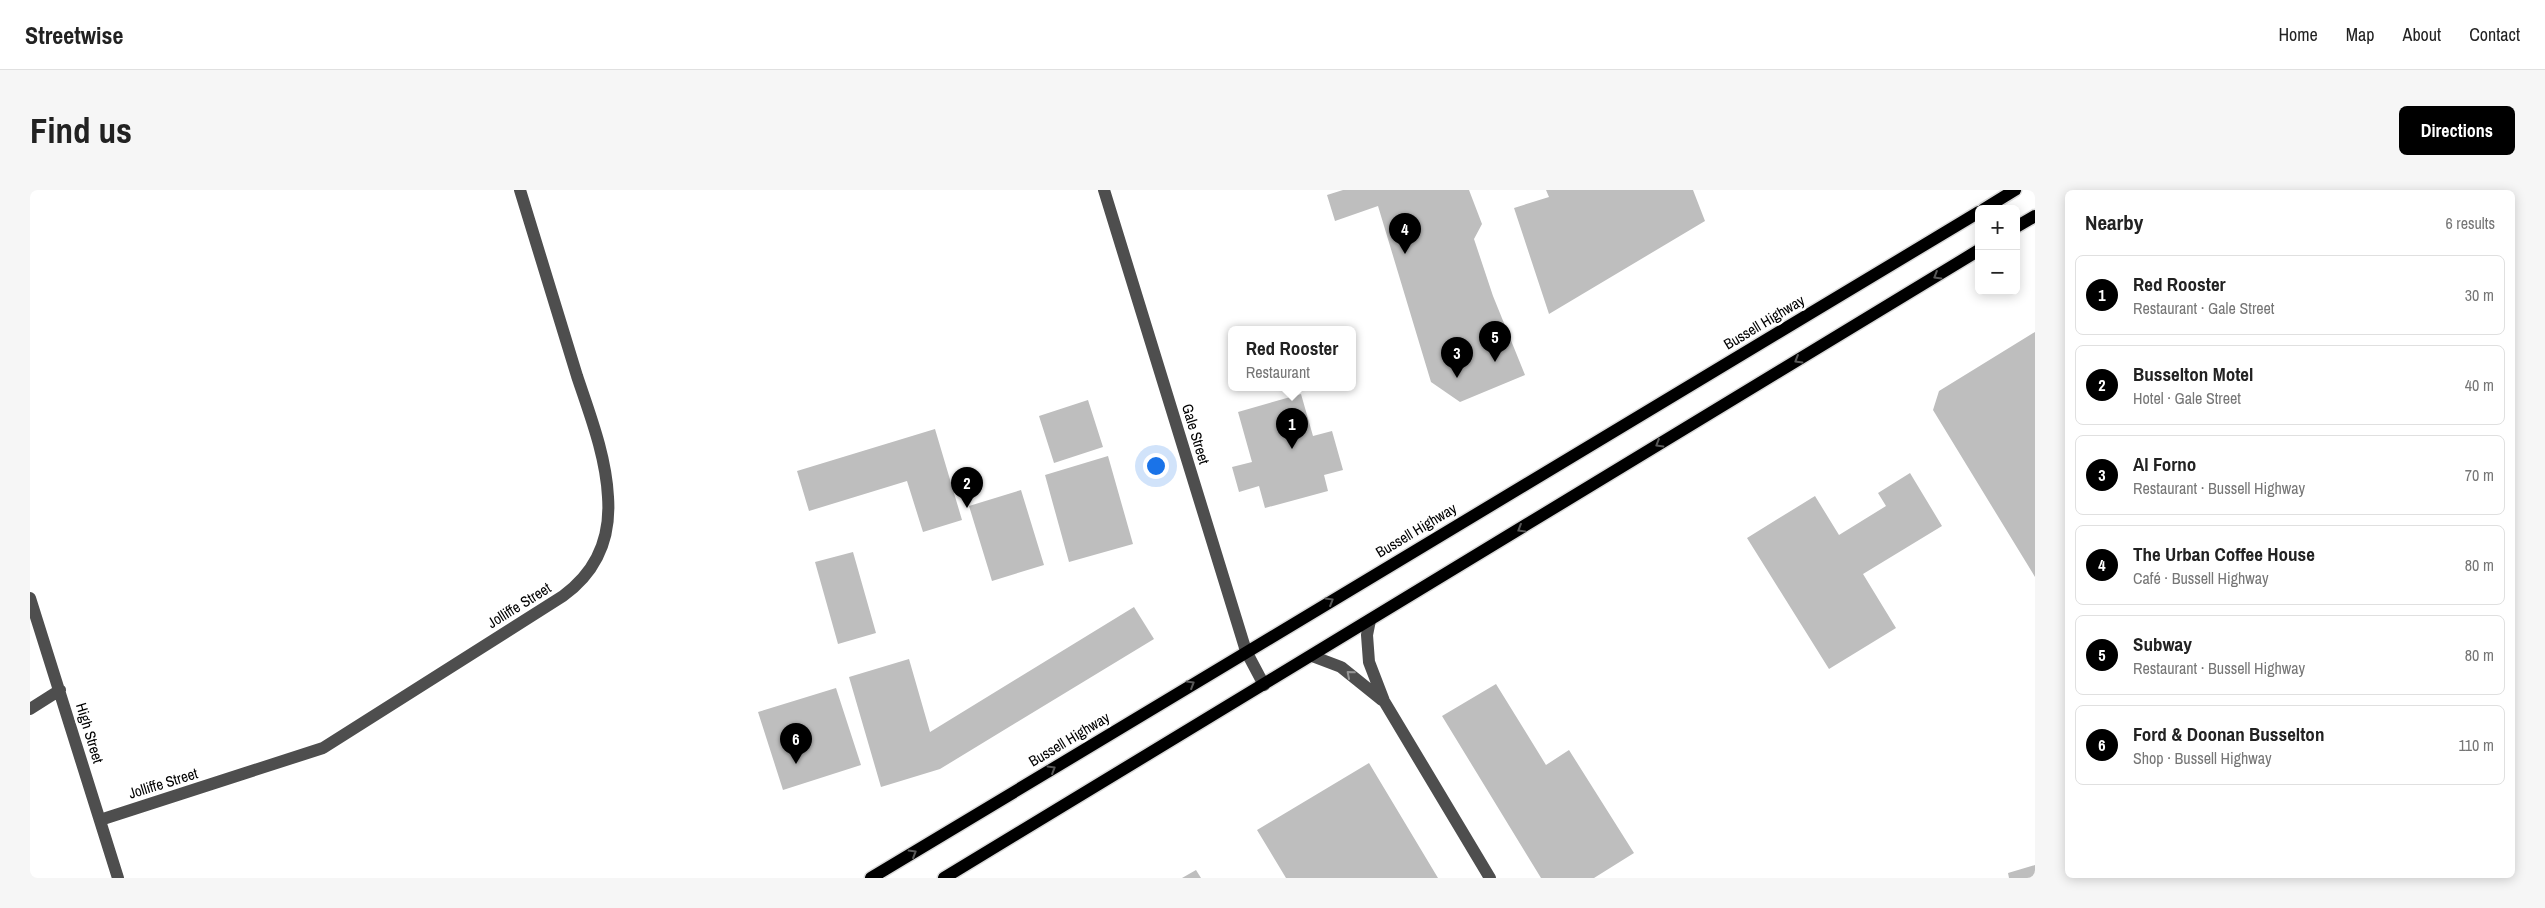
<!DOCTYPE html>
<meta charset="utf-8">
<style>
:root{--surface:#fff;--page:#f6f6f6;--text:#222;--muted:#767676;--line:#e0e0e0;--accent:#000}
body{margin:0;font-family:"Archivo Narrow",sans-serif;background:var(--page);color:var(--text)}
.controls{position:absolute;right:15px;top:15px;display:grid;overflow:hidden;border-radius:8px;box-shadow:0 2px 12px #0003}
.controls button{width:45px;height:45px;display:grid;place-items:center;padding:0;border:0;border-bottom:1px solid var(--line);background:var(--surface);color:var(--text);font:25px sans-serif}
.you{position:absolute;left:1125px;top:275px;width:18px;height:18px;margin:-12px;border:4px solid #fff;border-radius:50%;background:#1a73e8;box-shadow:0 0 0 8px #1a73e833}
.badge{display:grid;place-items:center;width:32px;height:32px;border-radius:50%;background:var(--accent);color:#fff;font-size:16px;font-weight:700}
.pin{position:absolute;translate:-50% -41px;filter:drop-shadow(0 1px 2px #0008)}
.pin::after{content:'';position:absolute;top:26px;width:18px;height:15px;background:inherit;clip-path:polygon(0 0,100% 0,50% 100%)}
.popup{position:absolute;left:1198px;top:136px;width:128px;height:65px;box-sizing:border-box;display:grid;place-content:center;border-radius:8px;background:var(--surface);filter:drop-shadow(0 1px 4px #0005);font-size:16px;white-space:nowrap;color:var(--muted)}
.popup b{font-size:19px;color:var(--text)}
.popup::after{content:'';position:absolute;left:50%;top:100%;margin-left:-10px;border:10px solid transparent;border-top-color:var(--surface)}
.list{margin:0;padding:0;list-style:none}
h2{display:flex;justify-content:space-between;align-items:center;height:65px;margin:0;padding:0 20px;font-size:21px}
h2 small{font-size:16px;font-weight:400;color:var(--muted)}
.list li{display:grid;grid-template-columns:32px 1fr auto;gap:15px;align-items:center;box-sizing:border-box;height:80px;margin:0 10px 10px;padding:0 10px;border:1px solid var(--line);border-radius:8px}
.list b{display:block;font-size:19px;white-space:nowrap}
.list p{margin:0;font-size:16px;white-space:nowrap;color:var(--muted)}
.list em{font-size:16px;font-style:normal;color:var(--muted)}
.map{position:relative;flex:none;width:2005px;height:688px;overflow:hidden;border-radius:8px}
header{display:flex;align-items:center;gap:30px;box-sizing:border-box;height:70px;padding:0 25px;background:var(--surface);border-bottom:1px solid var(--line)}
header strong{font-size:24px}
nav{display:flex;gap:28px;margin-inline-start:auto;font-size:18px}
.intro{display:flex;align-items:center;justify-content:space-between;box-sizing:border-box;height:120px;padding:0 30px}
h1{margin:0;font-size:35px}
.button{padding:12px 22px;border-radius:8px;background:var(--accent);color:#fff;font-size:18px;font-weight:700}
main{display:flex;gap:30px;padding:0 30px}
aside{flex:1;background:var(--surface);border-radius:8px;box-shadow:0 2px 12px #0003}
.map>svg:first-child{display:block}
.building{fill:#bebebe}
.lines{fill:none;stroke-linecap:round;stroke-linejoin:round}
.major-casing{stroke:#dbdbdb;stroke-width:15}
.minor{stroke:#4e4e4e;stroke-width:12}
.major{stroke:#000;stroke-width:12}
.oneway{stroke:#595959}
.oneway2{stroke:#959595}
.labels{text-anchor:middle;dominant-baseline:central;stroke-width:5;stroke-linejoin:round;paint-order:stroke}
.street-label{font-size:15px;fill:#000;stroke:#fff}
</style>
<header>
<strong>Streetwise</strong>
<nav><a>Home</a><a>Map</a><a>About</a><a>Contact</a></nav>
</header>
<div class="intro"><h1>Find us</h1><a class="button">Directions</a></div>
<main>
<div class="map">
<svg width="2005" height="688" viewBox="0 0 2005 688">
<rect width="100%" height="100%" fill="#fff"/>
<path class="building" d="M 1313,0 L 1439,0 L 1452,34 L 1444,49 L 1463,106 L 1495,185 L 1430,212 L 1401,192 L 1348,16 L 1305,31 L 1297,5 Z
M 1516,0 L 1663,0 L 1675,31 L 1519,124 L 1484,18 L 1519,7 Z
M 2005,142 L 2005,387 L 1903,220 L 1909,201 Z
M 1271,204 L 1283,246 L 1302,241 L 1313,280 L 1294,285 L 1298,301 L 1235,318 L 1229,296 L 1209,302 L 1202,277 L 1222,272 L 1208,222 Z
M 1058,210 L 1073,257 L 1024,273 L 1009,226 Z
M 905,239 L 932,330 L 893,342 L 877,291 L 779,321 L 767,281 Z
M 1078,266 L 1103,354 L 1039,372 L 1015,285 Z
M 1880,283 L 1912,336 L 1833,384 L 1866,438 L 1799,479 L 1717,348 L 1785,306 L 1809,345 L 1856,316 L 1848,303 Z
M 991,300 L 1014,375 L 962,391 L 939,316 Z
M 823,362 L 846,443 L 808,454 L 785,372 Z
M 1104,417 L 1124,449 L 910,579 L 851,597 L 819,487 L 879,469 L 900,542 Z
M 1466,494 L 1516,575 L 1539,560 L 1604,663 L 1564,688 L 1511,688 L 1412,526 Z
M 806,498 L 831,575 L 753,600 L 728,522 Z
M 1339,573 L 1408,688 L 1256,688 L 1227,640 Z
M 2005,675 L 2005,688 L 1979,688 L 1978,683 Z
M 1166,680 L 1171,688 L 1152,688 Z"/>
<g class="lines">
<defs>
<path id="major" d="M 1954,19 L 1985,0
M 1986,37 L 2005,26
M 841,688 L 1949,22
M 914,688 L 1949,60"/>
</defs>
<use href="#major" class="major-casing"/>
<path class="minor" d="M 1074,0 L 1216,461 L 1234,495
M 0,408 L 88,688
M 1340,430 L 1337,445 L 1339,472 L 1354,511 L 1460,688
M 1282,466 L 1311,477 L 1352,510
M 0,519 L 30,500
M 70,630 L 293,558 L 533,406 C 566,382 581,349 578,307 C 576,266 560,225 547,186 C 528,124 509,62 490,0"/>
<use href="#major" class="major"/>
</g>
<defs><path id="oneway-chevron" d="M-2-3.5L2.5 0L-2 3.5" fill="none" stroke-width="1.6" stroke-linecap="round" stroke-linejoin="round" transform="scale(1.25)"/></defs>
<g class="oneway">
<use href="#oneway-chevron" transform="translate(1907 86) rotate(149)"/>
<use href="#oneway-chevron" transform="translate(1768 170) rotate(149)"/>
<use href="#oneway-chevron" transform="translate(1629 254) rotate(149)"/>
<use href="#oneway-chevron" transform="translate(1491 339) rotate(149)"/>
<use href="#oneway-chevron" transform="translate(1300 411) rotate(-31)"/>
<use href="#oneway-chevron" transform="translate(1161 494) rotate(-31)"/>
<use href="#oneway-chevron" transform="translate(1022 579) rotate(-31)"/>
<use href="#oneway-chevron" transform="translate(883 663) rotate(-31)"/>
</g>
<use class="oneway2" href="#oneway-chevron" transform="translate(1320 484) rotate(-139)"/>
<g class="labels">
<g class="street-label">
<text transform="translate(1734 132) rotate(-31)">Bussell Highway</text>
<text transform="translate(1166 244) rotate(73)">Gale Street</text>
<text transform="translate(1386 340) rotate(-31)">Bussell Highway</text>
<text transform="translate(489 415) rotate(-32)">Jolliffe Street</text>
<text transform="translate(60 543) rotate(73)">High Street</text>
<text transform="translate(1039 549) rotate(-31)">Bussell Highway</text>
<text transform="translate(133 593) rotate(-17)">Jolliffe Street</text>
</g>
</g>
</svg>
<div class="controls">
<button>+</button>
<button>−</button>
</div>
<div class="you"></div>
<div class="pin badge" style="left:1262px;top:259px">1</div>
<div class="popup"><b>Red Rooster</b>Restaurant</div>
<div class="pin badge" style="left:937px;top:318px">2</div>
<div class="pin badge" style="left:1427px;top:188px">3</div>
<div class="pin badge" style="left:1375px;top:64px">4</div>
<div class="pin badge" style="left:1465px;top:172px">5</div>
<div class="pin badge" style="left:766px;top:574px">6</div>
</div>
<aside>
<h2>Nearby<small>6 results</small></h2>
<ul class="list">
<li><span class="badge">1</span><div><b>Red Rooster</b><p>Restaurant · Gale Street</p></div><em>30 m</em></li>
<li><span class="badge">2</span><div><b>Busselton Motel</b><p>Hotel · Gale Street</p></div><em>40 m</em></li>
<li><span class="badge">3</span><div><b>Al Forno</b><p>Restaurant · Bussell Highway</p></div><em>70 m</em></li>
<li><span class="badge">4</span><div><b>The Urban Coffee House</b><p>Café · Bussell Highway</p></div><em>80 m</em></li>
<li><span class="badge">5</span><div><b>Subway</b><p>Restaurant · Bussell Highway</p></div><em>80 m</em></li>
<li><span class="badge">6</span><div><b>Ford &amp; Doonan Busselton</b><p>Shop · Bussell Highway</p></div><em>110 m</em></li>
</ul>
</aside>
</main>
